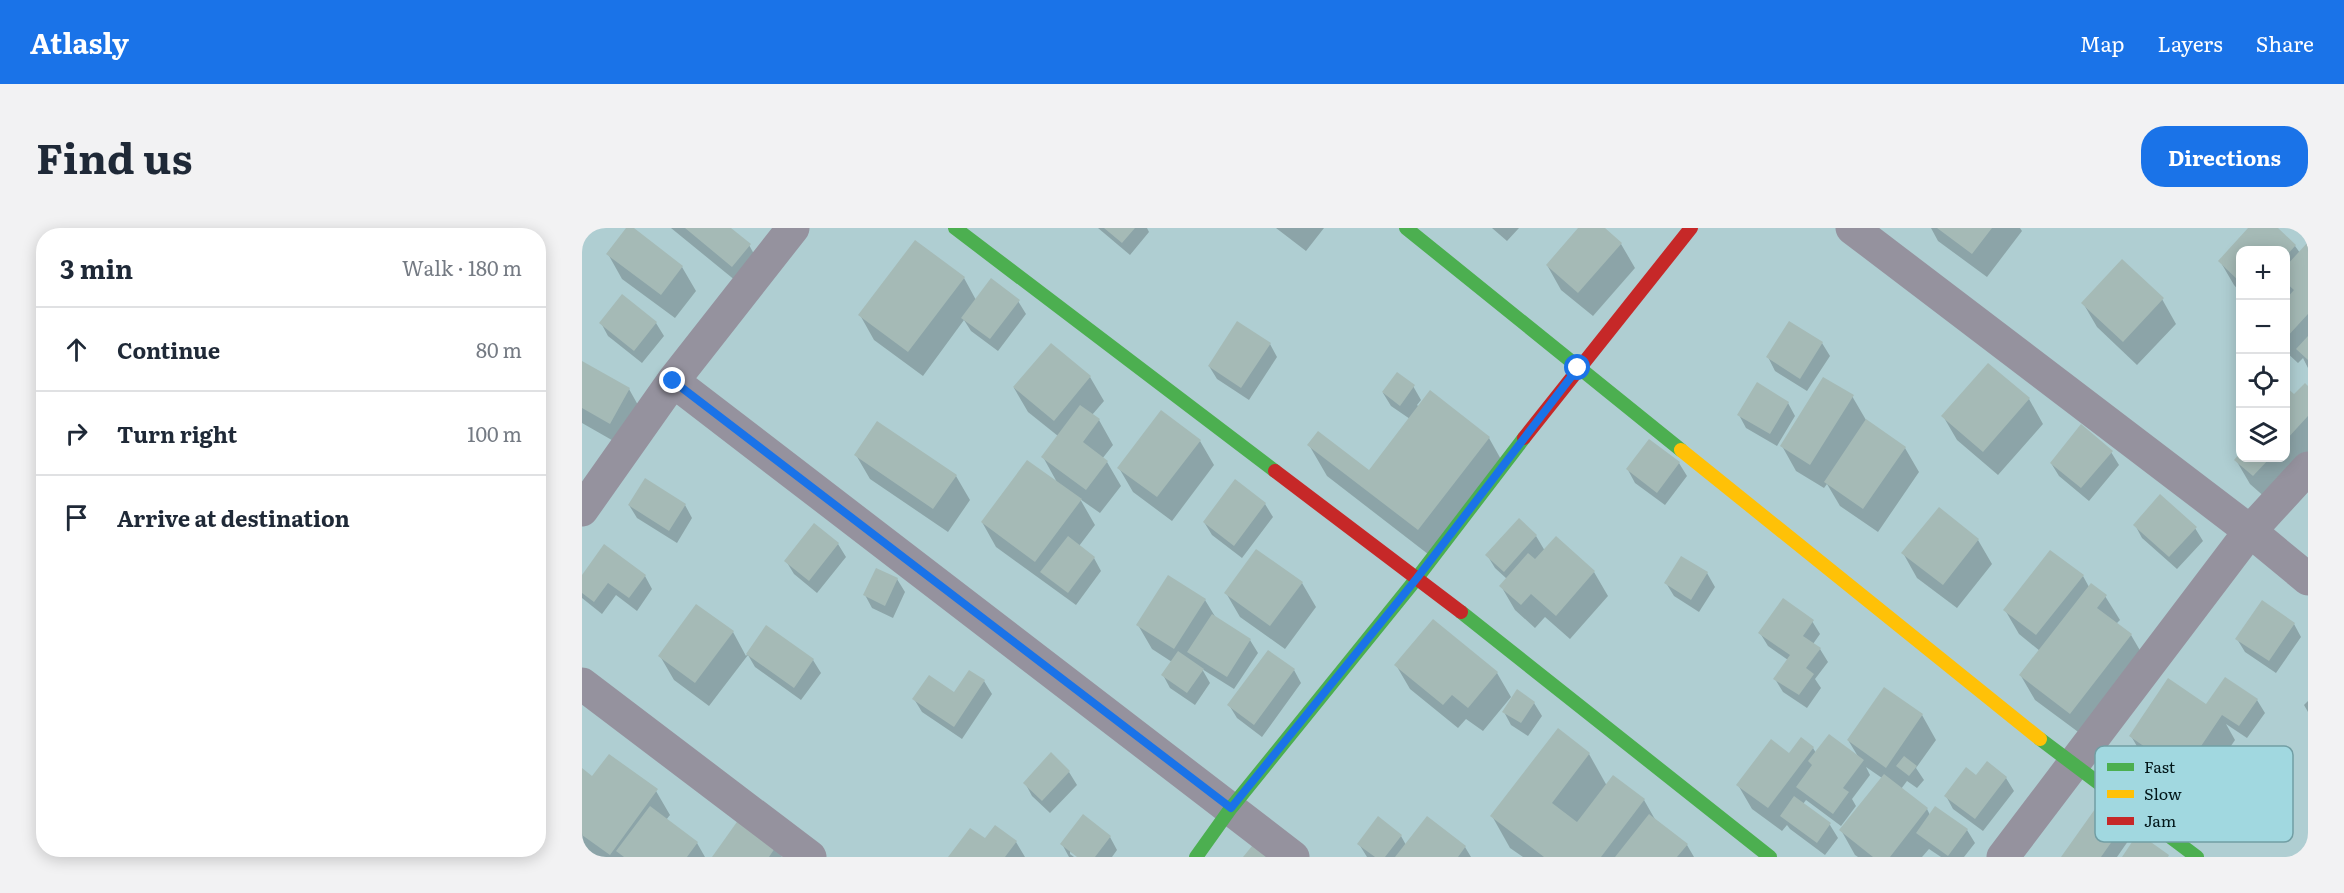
<!DOCTYPE html>
<meta charset="utf-8">
<style>
:root{--surface:#fff;--page:#f2f2f3;--text:#1f2937;--muted:#747a83;--line:#e0e1e3;--accent:#1a73e8}
body{margin:0;font-family:Literata,serif;background:var(--page);color:var(--text)}
.controls{position:absolute;right:18px;top:18px;display:grid;overflow:hidden;border-radius:12px;box-shadow:0 3px 15px #0003}
.controls button{width:54px;height:54px;display:grid;place-items:center;padding:0;border:0;border-bottom:2px solid var(--line);background:var(--surface);color:var(--text);font:30px sans-serif}
.stop{position:absolute;width:18px;height:18px;margin:-14px;border:4px solid #1a73e8;border-radius:50%;background:#fff}
.stop.end{background:#1a73e8;border-color:#fff;box-shadow:0 2px 6px #0008}
.list{margin:0;padding:0;list-style:none}
h2{display:flex;justify-content:space-between;align-items:center;height:78px;margin:0;padding:0 24px;font-size:26px}
h2 small{font-size:20px;font-weight:400;color:var(--muted)}
.list li{display:grid;grid-template-columns:39px 1fr auto;gap:18px;align-items:center;box-sizing:border-box;height:84px;padding:0 24px;border-top:2px solid var(--line)}
.list b{display:block;font-size:22px;white-space:nowrap}
.list em{font-size:20px;font-style:normal;color:var(--muted)}
.icon{flex:none;width:33px;height:33px;fill:none;stroke:currentColor;stroke-width:2;stroke-linecap:round;stroke-linejoin:round}
.map{position:relative;flex:none;width:1726px;height:629px;overflow:hidden;border-radius:24px}
header{display:flex;align-items:center;gap:36px;box-sizing:border-box;height:84px;padding:0 30px;background:var(--accent);color:#fff}
header strong{font-size:28px}
nav{display:flex;gap:33px;margin-inline-start:auto;font-size:21px}
.intro{display:flex;align-items:center;justify-content:space-between;box-sizing:border-box;height:144px;padding:0 36px}
h1{margin:0;font-size:42px}
.button{padding:15px 27px;border-radius:24px;background:var(--accent);color:#fff;font-size:21px;font-weight:700}
main{display:flex;gap:36px;padding:0 36px}
aside{flex:1;background:var(--surface);border-radius:24px;box-shadow:0 3px 15px #0003}
.map>svg:first-child{display:block}
.shadow{fill:#0003}
.building{fill:#a5bab6}
.lines{fill:none;stroke-linecap:round;stroke-linejoin:round}
.street{stroke:#95929e;stroke-width:33}
.fast{stroke:#4caf50;stroke-width:14}
.slow{stroke:#ffc107;stroke-width:14}
.jam{stroke:#c62828;stroke-width:14}
.route{stroke:#1a73e8;stroke-width:8}
.key{fill:#a1d8e0;stroke:#719ea4;stroke-width:1.5}
.key-label{font-size:16px;fill:#021619}
</style>
<header>
<strong>Atlasly</strong>
<nav><a>Map</a><a>Layers</a><a>Share</a></nav>
</header>
<div class="intro"><h1>Find us</h1><a class="button">Directions</a></div>
<main>
<aside>
<h2>3 min<small>Walk · 180 m</small></h2>
<ul class="list">
<li><svg class="icon" aria-label="ahead" viewBox="0 0 24 24"><path d="M12 20V5M6 11l6-6 6 6"/></svg><div><b>Continue</b></div><em>80 m</em></li>
<li><svg class="icon" aria-label="right" viewBox="0 0 24 24"><path d="M7 20v-9h11M14 6l5 5-5 5"/></svg><div><b>Turn right</b></div><em>100 m</em></li>
<li><svg class="icon" aria-label="arrive" viewBox="0 0 24 24"><path d="M6 21V4h12l-3 4 3 4H6"/></svg><div><b>Arrive at destination</b></div></li>
</ul>
</aside>
<div class="map">
<svg width="1726" height="629" viewBox="0 0 1726 629">
<rect width="100%" height="100%" fill="#afced2"/>
<path class="shadow" d="M 46,0 L 49,0 L 100,39 L 114,63 L 93,90 L 40,51 L 26,26 Z
M 89,0 L 146,0 L 167,17 L 181,42 L 165,62 Z
M 516,0 L 565,0 L 567,4 L 548,27 Z
M 694,0 L 742,0 L 724,23 Z
M 910,0 L 937,0 L 925,13 Z
M 998,0 L 1021,0 L 1039,16 L 1053,40 L 1011,88 L 979,62 L 965,37 Z
M 1349,0 L 1438,0 L 1440,3 L 1405,49 L 1356,13 Z
M 1668,0 L 1694,0 L 1713,18 L 1718,25 L 1726,18 L 1726,140 L 1721,130 L 1716,135 L 1704,124 L 1704,73 L 1708,68 L 1706,64 L 1704,67 L 1704,22 L 1658,22 L 1658,64 L 1652,57 L 1638,33 Z
M 382,50 L 394,72 L 436,73 L 444,86 L 416,123 L 389,103 L 382,92 L 341,148 L 292,112 L 278,87 Z
M 40,68 L 74,95 L 82,108 L 60,135 L 26,108 L 19,95 Z
M 1580,71 L 1594,96 L 1555,137 L 1515,99 L 1501,75 Z
M 1240,115 L 1248,128 L 1225,163 L 1193,143 L 1186,129 Z
M 688,116 L 695,129 L 667,172 L 635,151 L 627,138 Z
M 0,135 L 47,161 L 61,186 L 42,219 L 0,195 Z
M 508,149 L 522,173 L 510,187 L 517,192 L 531,217 L 520,231 L 525,234 L 539,258 L 518,285 L 498,271 L 513,297 L 497,318 L 512,330 L 519,343 L 494,377 L 414,319 L 400,294 L 476,256 L 461,229 L 476,208 L 446,184 L 432,160 Z
M 831,158 L 839,172 L 835,177 L 837,179 L 848,165 L 907,210 L 925,242 L 855,333 L 745,248 L 727,217 L 787,244 L 828,191 L 809,178 L 801,165 Z
M 1726,160 L 1726,227 L 1685,271 L 1668,256 L 1654,232 L 1658,227 L 1658,230 L 1704,230 L 1704,163 L 1712,169 Z
M 1270,168 L 1284,192 L 1323,220 L 1337,244 L 1296,304 L 1258,278 L 1245,256 L 1242,260 L 1214,243 L 1200,218 Z
M 1447,171 L 1461,196 L 1416,247 L 1375,212 L 1361,188 Z
M 1206,175 L 1213,188 L 1195,218 L 1164,200 L 1157,187 Z
M 618,213 L 632,237 L 590,293 L 551,264 L 537,240 Z
M 1529,224 L 1537,237 L 1507,273 L 1477,248 L 1469,235 Z
M 274,227 L 374,248 L 388,272 L 366,304 L 288,251 Z
M 1097,235 L 1105,248 L 1083,277 L 1053,255 L 1046,242 Z
M 683,276 L 691,289 L 660,330 L 630,307 L 622,294 Z
M 47,277 L 103,277 L 110,290 L 95,315 L 55,290 Z
M 1357,281 L 1396,312 L 1410,336 L 1375,380 L 1335,350 L 1321,325 Z
M 1553,297 L 1613,300 L 1621,313 L 1595,341 L 1560,310 Z
M 954,308 L 963,323 L 974,310 L 1012,344 L 1026,368 L 988,411 L 963,389 L 953,400 L 933,382 L 919,358 L 925,351 L 913,340 L 905,327 Z
M 256,316 L 264,329 L 235,365 L 212,346 L 204,333 Z
M 1125,345 L 1133,359 L 1117,384 L 1092,368 L 1084,355 Z
M 63,348 L 70,361 L 55,383 L 34,367 L 20,386 L 0,370 L 0,349 Z
M 1501,348 L 1507,359 L 1523,368 L 1538,392 L 1534,396 L 1549,407 L 1563,431 L 1503,509 L 1453,472 L 1439,448 L 1458,423 L 1437,406 L 1423,382 Z
M 315,351 L 323,364 L 311,390 L 290,380 L 283,367 Z
M 720,355 L 734,379 L 703,421 L 658,389 L 644,365 Z
M 623,372 L 634,390 L 668,412 L 676,425 L 652,461 L 620,441 L 628,455 L 613,477 L 588,460 L 581,447 L 590,434 L 570,421 L 556,397 Z
M 1230,393 L 1238,406 L 1231,416 L 1238,421 L 1246,434 L 1233,451 L 1239,460 L 1225,480 L 1201,464 L 1193,451 L 1206,432 L 1186,418 L 1178,405 Z
M 1712,396 L 1719,409 L 1694,445 L 1663,424 L 1655,411 Z
M 185,399 L 231,432 L 239,445 L 219,472 L 173,439 L 166,427 L 127,478 L 92,452 L 78,428 L 151,404 L 164,428 Z
M 814,437 L 915,445 L 929,469 L 901,503 L 884,491 L 876,500 L 828,461 Z
M 712,442 L 719,455 L 680,509 L 655,490 L 647,477 Z
M 402,453 L 410,466 L 380,511 L 340,484 L 332,471 L 372,466 Z
M 1675,472 L 1683,485 L 1665,510 L 1644,496 L 1653,512 L 1615,568 L 1563,532 L 1549,508 L 1629,481 Z
M 1726,473 L 1726,484 L 1722,477 Z
M 952,475 L 960,488 L 946,508 L 929,497 L 922,484 Z
M 1340,487 L 1354,512 L 1334,540 L 1342,552 L 1335,560 L 1325,553 L 1319,561 L 1345,581 L 1348,587 L 1385,602 L 1393,615 L 1382,629 L 1359,629 L 1347,621 L 1340,629 L 1276,629 L 1273,627 L 1259,602 L 1300,550 L 1284,539 L 1288,547 L 1270,571 L 1274,578 L 1259,598 L 1224,572 L 1221,576 L 1248,597 L 1256,610 L 1243,627 L 1208,601 L 1205,597 L 1200,603 L 1170,581 L 1156,557 L 1207,527 L 1231,520 L 1234,525 L 1277,530 L 1266,512 Z
M 977,503 L 1007,526 L 1025,558 L 1032,549 L 1062,572 L 1074,593 L 1105,617 L 1112,629 L 941,629 L 928,620 L 910,588 Z
M 469,527 L 487,544 L 495,557 L 468,585 L 450,568 L 443,555 Z
M 0,542 L 11,550 L 74,563 L 88,587 L 84,592 L 115,615 L 123,629 L 12,629 L 0,620 Z
M 1395,549 L 1424,550 L 1432,563 L 1401,603 L 1371,581 L 1364,568 Z
M 1518,576 L 1544,593 L 1551,606 L 1535,629 L 1481,629 Z
M 845,591 L 883,619 L 889,629 L 785,629 L 777,616 L 819,608 L 824,617 Z
M 157,593 L 194,618 L 200,629 L 132,629 Z
M 389,602 L 403,612 L 434,614 L 443,629 L 368,629 Z
M 528,609 L 535,622 L 530,629 L 497,629 L 488,622 L 488,626 L 492,629 L 487,629 L 480,616 Z"/>
<path class="building" d="M 44,0 L 52,0 L 101,38 L 79,67 L 24,26 Z
M 103,0 L 149,0 L 169,16 L 150,39 Z
M 522,0 L 553,0 L 540,15 Z
M 996,0 L 1023,0 L 1040,15 L 996,65 L 964,37 Z
M 1355,0 L 1410,0 L 1390,26 Z
M 1666,0 L 1696,0 L 1714,17 L 1704,28 L 1704,22 L 1658,22 L 1658,54 L 1636,33 Z
M 333,12 L 383,49 L 326,124 L 276,87 Z
M 1726,14 L 1726,86 L 1704,110 L 1704,71 L 1712,62 L 1704,55 L 1704,38 Z
M 1540,31 L 1582,70 L 1541,114 L 1499,75 Z
M 409,50 L 438,72 L 408,111 L 379,90 Z
M 40,66 L 75,94 L 52,123 L 17,95 Z
M 655,93 L 689,115 L 659,160 L 626,138 Z
M 1207,93 L 1241,114 L 1218,151 L 1184,129 Z
M 1726,108 L 1726,132 L 1714,121 Z
M 469,115 L 509,148 L 472,193 L 431,159 Z
M 0,133 L 48,160 L 28,196 L 0,180 Z
M 1406,135 L 1448,170 L 1401,224 L 1359,188 Z
M 815,144 L 833,157 L 818,178 L 800,164 Z
M 1241,149 L 1272,167 L 1228,237 L 1198,218 Z
M 1175,154 L 1207,174 L 1188,206 L 1155,187 Z
M 1723,155 L 1726,158 L 1726,188 L 1704,212 L 1704,159 L 1712,166 Z
M 848,162 L 908,209 L 836,302 L 725,217 L 736,203 L 787,242 Z
M 498,177 L 518,191 L 501,214 L 526,233 L 504,262 L 459,229 Z
M 579,182 L 619,212 L 575,269 L 535,240 Z
M 1284,191 L 1324,219 L 1281,281 L 1242,254 Z
M 295,193 L 375,247 L 351,281 L 272,227 Z
M 1499,196 L 1531,223 L 1499,260 L 1468,235 Z
M 1067,211 L 1098,234 L 1075,265 L 1044,241 Z
M 1658,225 L 1658,230 L 1688,230 L 1671,248 L 1652,232 Z
M 445,232 L 500,271 L 453,334 L 399,294 Z
M 63,250 L 104,276 L 87,303 L 46,277 Z
M 653,251 L 684,275 L 652,318 L 621,294 Z
M 1578,266 L 1615,299 L 1587,329 L 1551,297 Z
M 1357,279 L 1397,311 L 1361,357 L 1319,325 Z
M 937,290 L 955,307 L 922,344 L 903,327 Z
M 232,295 L 257,315 L 227,353 L 202,333 Z
M 486,308 L 513,329 L 486,365 L 458,344 Z
M 974,308 L 1013,343 L 974,388 L 949,366 L 939,377 L 917,358 L 946,325 L 953,331 Z
M 22,316 L 64,347 L 47,370 L 26,355 L 12,374 L 0,365 L 0,347 Z
M 674,321 L 721,354 L 688,398 L 642,365 Z
M 1468,322 L 1502,347 L 1454,407 L 1421,382 Z
M 1099,328 L 1126,344 L 1109,372 L 1082,355 Z
M 294,340 L 316,350 L 303,378 L 281,367 Z
M 586,347 L 624,371 L 592,421 L 554,397 Z
M 1509,355 L 1525,367 L 1515,380 L 1550,406 L 1488,486 L 1437,447 Z
M 1201,370 L 1232,392 L 1221,408 L 1239,420 L 1224,440 L 1232,446 L 1217,467 L 1191,451 L 1208,427 L 1176,405 Z
M 1680,372 L 1713,395 L 1687,433 L 1653,411 Z
M 114,376 L 152,403 L 113,455 L 76,428 Z
M 630,386 L 669,411 L 645,449 L 605,424 Z
M 851,391 L 916,444 L 886,480 L 870,467 L 861,477 L 812,437 Z
M 184,397 L 232,431 L 212,460 L 164,426 Z
M 686,422 L 713,441 L 672,497 L 645,477 Z
M 596,423 L 622,441 L 605,465 L 579,447 Z
M 387,442 L 403,452 L 372,499 L 330,471 L 347,447 L 372,464 Z
M 1643,449 L 1676,471 L 1657,498 L 1640,487 L 1601,545 L 1547,508 L 1586,450 L 1624,476 Z
M 1302,459 L 1341,486 L 1304,540 L 1265,512 Z
M 935,461 L 953,474 L 939,495 L 920,484 Z
M 976,500 L 1008,525 L 970,575 L 995,594 L 1031,547 L 1063,571 L 1019,629 L 962,629 L 908,588 Z
M 1247,506 L 1282,532 L 1261,560 L 1267,564 L 1251,586 L 1214,559 L 1230,537 L 1226,533 Z
M 1219,509 L 1232,519 L 1186,580 L 1154,557 L 1189,511 L 1207,525 Z
M 469,524 L 488,543 L 460,573 L 441,555 Z
M 27,526 L 76,561 L 28,627 L 0,607 L 0,540 L 10,548 Z
M 1322,528 L 1335,538 L 1327,548 L 1314,538 Z
M 1405,533 L 1425,549 L 1393,591 L 1362,568 L 1384,539 L 1394,547 Z
M 1302,546 L 1346,580 L 1308,629 L 1291,629 L 1257,602 Z
M 1212,568 L 1249,595 L 1235,615 L 1198,588 Z
M 1518,574 L 1545,592 L 1519,629 L 1479,629 Z
M 68,578 L 116,614 L 105,629 L 42,629 L 34,623 Z
M 1353,578 L 1386,601 L 1366,628 L 1334,605 Z
M 501,586 L 529,608 L 513,629 L 495,629 L 478,616 Z
M 1067,586 L 1106,616 L 1095,629 L 1033,629 Z
M 796,588 L 820,607 L 803,629 L 793,629 L 775,616 Z
M 845,588 L 884,618 L 876,629 L 813,629 Z
M 157,591 L 195,617 L 187,629 L 130,629 Z
M 413,597 L 435,613 L 423,629 L 366,629 L 388,600 L 403,610 Z
M 1556,605 L 1587,627 L 1586,629 L 1540,629 Z
M 675,612 L 696,629 L 661,629 Z"/>
<g class="lines">
<path class="street" d="M 1270,0 L 1668,303 L 1726,351
M 91,153 L 711,629
M 0,282 L 91,153 L 211,0
M 0,456 L 228,629
M 1421,629 L 1668,303 L 1726,240"/>
<path class="fast" d="M 373,0 L 693,243
M 824,0 L 1099,222
M 879,384 L 1188,629
M 1458,511 L 1615,629
M 614,629 L 649,580 L 835,350 L 942,210"/>
<path class="slow" d="M 1099,222 L 1458,511"/>
<path class="jam" d="M 942,210 L 1109,0
M 693,243 L 879,384"/>
</g>
<g class="lines">
<path class="route" d="M 91,153 L 649,580 L 835,350 L 996,140"/>
</g>
<rect x="1513" y="518" width="198" height="96" rx="9" class="key"/>
<rect x="1525" y="535" width="27" height="8" fill="#4caf50"/>
<rect x="1525" y="562" width="27" height="8" fill="#ffc107"/>
<rect x="1525" y="589" width="27" height="8" fill="#c62828"/>
<g class="key-label">
<text x="1562" y="545">Fast</text>
<text x="1562" y="572">Slow</text>
<text x="1562" y="599">Jam</text>
</g>
</svg>
<div class="controls">
<button>+</button>
<button>−</button>
<button><svg class="icon" aria-label="locate" viewBox="0 0 24 24"><circle cx="12" cy="12" r="6"/><path d="M12 2v4M12 18v4M2 12h4M18 12h4"/></svg></button>
<button><svg class="icon" aria-label="layers" viewBox="0 0 24 24"><path d="M12 4l9 5-9 5-9-5zM3 14l9 5 9-5"/></svg></button>
</div>
<div class="stop" style="left:996px;top:140px"></div>
<div class="stop end" style="left:91px;top:153px"></div>
</div>
</main>
